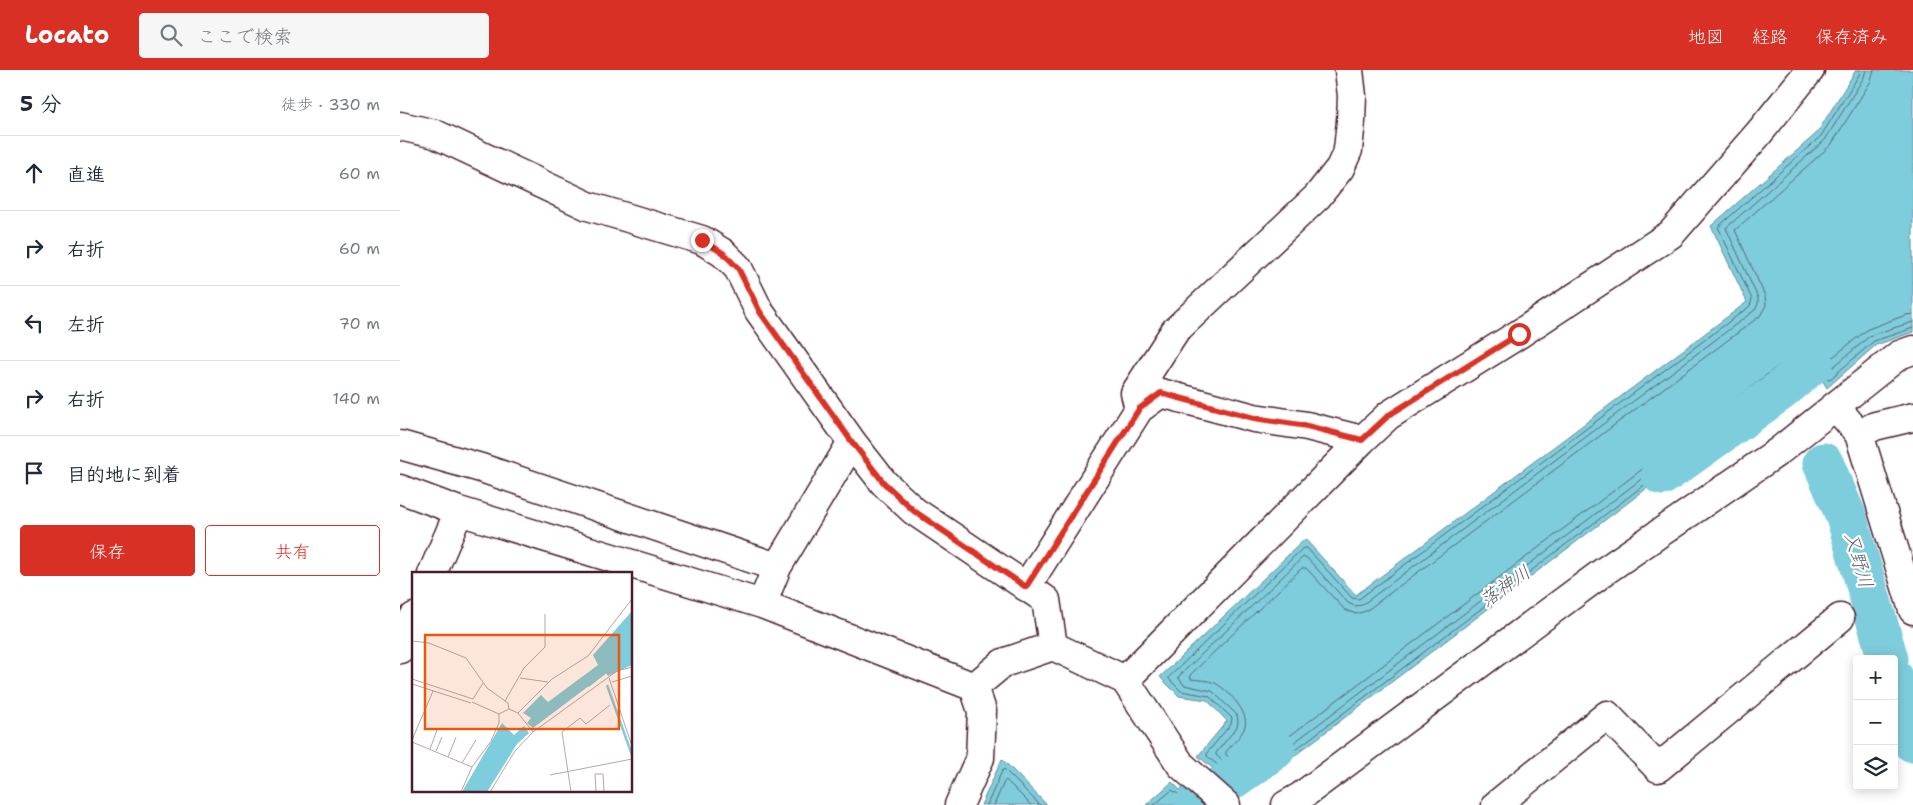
<!DOCTYPE html>
<html lang="ja">
<meta charset="utf-8">
<style>
:root{--surface:#fff;--page:#f6f6f7;--text:#1f2937;--muted:#747a83;--line:#e0e1e3;--accent:#d93025}
body{margin:0;font-family:"Shantell Sans","Klee One",sans-serif;background:var(--page);color:var(--text)}
.controls{position:absolute;right:15px;bottom:15px;display:grid;overflow:hidden;border-radius:5px;box-shadow:0 2px 12px #0003}
.controls button{width:45px;height:45px;display:grid;place-items:center;padding:0;border:0;border-bottom:1px solid var(--line);background:var(--surface);color:var(--text);font:25px sans-serif}
.stop{position:absolute;width:15px;height:15px;margin:-11px;border:4px solid #d93025;border-radius:50%;background:#fff}
.stop.end{background:#d93025;border-color:#fff;box-shadow:0 1px 5px #0008}
.list{margin:0;padding:0;list-style:none}
h2{display:flex;justify-content:space-between;align-items:center;height:65px;margin:0;padding:0 20px;font-size:21px}
h2 small{font-size:16px;font-weight:400;color:var(--muted)}
.list li{display:grid;grid-template-columns:32px 1fr auto;gap:15px;align-items:center;box-sizing:border-box;height:75px;padding:0 20px;border-top:1px solid var(--line)}
.list b{display:block;font-size:19px;white-space:nowrap}
.list em{font-size:16px;font-style:normal;color:var(--muted)}
.actions{display:flex;gap:10px;padding:15px 20px}
.actions a{flex:1;padding:11px 0;border:1px solid var(--accent);border-radius:5px;text-align:center;font-size:18px;color:var(--accent)}
.actions .main{background:var(--accent);color:#fff}
.icon{flex:none;width:28px;height:28px;fill:none;stroke:currentColor;stroke-width:2;stroke-linecap:round;stroke-linejoin:round}
.map{position:relative;flex:none;width:1513px;height:735px;overflow:hidden}
header{display:flex;align-items:center;gap:30px;box-sizing:border-box;height:70px;padding:0 25px;background:var(--accent);color:#fff}
header strong{font-size:24px}
nav{display:flex;gap:28px;margin-inline-start:auto;font-size:18px}
.search{width:350px;height:45px;background:var(--page);display:flex;align-items:center;gap:12px;box-sizing:border-box;padding:0 18px;border-radius:5px;color:var(--muted);font-size:19px}
main{display:flex}
aside{flex:1;background:var(--surface)}
.map>svg:first-child{display:block}
.water{fill:#7ecddc;stroke:#698795}
.lines{fill:none;stroke-linecap:round;stroke-linejoin:round}
.shore{stroke:#5f6572;stroke-width:1}
.river{stroke:#7ecddc;stroke-width:41}
.minor-casing{stroke:#4a1f2b;stroke-width:31}
.minor{stroke:#fff;stroke-width:28}
.route{stroke:#d93025;stroke-width:6}
.labels{text-anchor:middle;dominant-baseline:central;stroke-width:4.5;stroke-linejoin:round;paint-order:stroke}
.water-label{font-size:19px;font-style:italic;fill:#5c5c69;stroke:#fff}
.inset-river{fill:none;stroke:#7ecddc;stroke-width:2.5}
.inset-road{fill:none;stroke:#b7a5aa;stroke-width:1}
.view{fill:#e8590c;fill-opacity:0.15;stroke:#e8590c;stroke-width:2.5}
.inset-edge{fill:none;stroke:#4a1f2b;stroke-width:2.5}
</style>
<header>
<strong>Locato</strong>
<div class="search"><svg class="icon" aria-label="search" viewBox="0 0 24 24"><circle cx="10" cy="10" r="6"/><path d="M15 15l6 6"/></svg>ここで検索</div>
<nav><a>地図</a><a>経路</a><a>保存済み</a></nav>
</header>
<main>
<aside>
<h2>5 分<small>徒歩 · 330 m</small></h2>
<ul class="list">
<li><svg class="icon" aria-label="ahead" viewBox="0 0 24 24"><path d="M12 20V5M6 11l6-6 6 6"/></svg><div><b>直進</b></div><em>60 m</em></li>
<li><svg class="icon" aria-label="right" viewBox="0 0 24 24"><path d="M7 20v-9h11M14 6l5 5-5 5"/></svg><div><b>右折</b></div><em>60 m</em></li>
<li><svg class="icon" aria-label="left" viewBox="0 0 24 24"><path d="M17 20v-9H6M10 6l-5 5 5 5"/></svg><div><b>左折</b></div><em>70 m</em></li>
<li><svg class="icon" aria-label="right" viewBox="0 0 24 24"><path d="M7 20v-9h11M14 6l5 5-5 5"/></svg><div><b>右折</b></div><em>140 m</em></li>
<li><svg class="icon" aria-label="arrive" viewBox="0 0 24 24"><path d="M6 21V4h12l-3 4 3 4H6"/></svg><div><b>目的地に到着</b></div></li>
</ul>
<div class="actions"><a class="main">保存</a><a>共有</a></div>
</aside>
<div class="map">
<svg width="1513" height="735" viewBox="0 0 1513 735">
<rect width="100%" height="100%" fill="#fff"/>
<filter id="ink" filterUnits="userSpaceOnUse"><feTurbulence type="fractalNoise" baseFrequency=".02" numOctaves="2"/><feDisplacementMap in="SourceGraphic" scale="10" xChannelSelector="R" yChannelSelector="G"/><feConvolveMatrix kernelMatrix="1 2 1 2 8 2 1 2 1" color-interpolation-filters="sRGB"/></filter>
<g filter="url(#ink)">
<path class="water" d="M 1456,0 L 1513,0 L 1513,262 L 1476,275 L 1427,318 L 1412,293 L 844,724 L 798,686 L 827,651 L 807,630 L 779,626 L 760,607 L 905,469 L 956,525 L 1347,232 L 1311,156 L 1417,63 Z
M 602,689 L 647,735 L 581,735 Z
M 772,712 L 780,720 L 784,717 L 803,735 L 746,735 Z"/>
<g class="lines">
<path class="shore" d="M 1460,0 L 1459,5 L 1421,66 L 1318,157 L 1352,229 L 1350,236 L 959,529 L 952,528 L 907,478 L 903,478 L 769,607 L 769,609 L 781,621 L 809,626 L 832,648 L 831,654 L 807,683 L 807,686 L 843,717 L 846,717 L 1409,290 L 1416,290 L 1427,308 L 1430,309 L 1474,271 L 1513,258
M 1466,0 L 1464,7 L 1425,70 L 1326,158 L 1358,228 L 1358,234 L 1355,240 L 962,535 L 955,536 L 948,533 L 906,487 L 903,487 L 778,607 L 784,615 L 812,621 L 837,645 L 838,652 L 837,657 L 816,683 L 816,685 L 843,709 L 846,709 L 1405,285 L 1411,283 L 1418,284 L 1429,298 L 1431,299 L 1471,265 L 1513,252
M 1474,0 L 1471,11 L 1431,75 L 1335,160 L 1365,226 L 1366,235 L 1360,246 L 966,541 L 956,544 L 945,540 L 906,498 L 902,498 L 790,605 L 791,609 C 799,610 808,610 815,613 C 827,619 849,642 845,656 C 842,666 832,674 826,682 L 826,685 L 843,699 L 846,699 L 1401,279 C 1419,269 1421,281 1433,287 L 1468,259 L 1506,245 L 1513,244
M 587,735 L 602,701 L 604,699 L 640,735
M 594,735 L 604,712 L 606,710 L 631,735
M 754,735 L 772,720 L 778,724 L 785,724 L 795,735"/>
<path class="river" d="M 1423,393 L 1446,446 L 1488,589
M 1262,405 L 1380,321 L 1413,293
M 1494,609 L 1513,672
M 795,735 L 875,679"/>
<defs>
<path id="minor" d="M 0,56 L 35,64 L 188,136 L 302,170 L 323,183 L 338,198 L 359,241 L 452,372 L 484,413 L 514,441 L 646,530 L 653,576 L 603,593 L 574,617 L 582,641 L 580,688 L 559,735
M 1435,336 L 1459,364 L 1513,540
M 739,339 L 761,323 L 854,348 L 907,356 L 962,370
M 1459,364 L 1475,356 L 1513,347
M 0,375 L 81,398 L 377,497 L 452,372
M 0,419 L 59,441 L 362,534
M 377,497 L 362,534 L 574,617
M 32,504 L 59,441
M 626,517 L 739,339 L 735,323 L 775,261 L 917,127 L 940,98 L 948,80 L 951,51 L 952,26 L 949,0
M 653,576 L 725,610 L 781,695 L 826,735
M 0,579 L 14,547
M 725,610 L 962,370 L 989,345 L 1119,264 L 1271,164 L 1359,63 L 1410,0
M 886,735 L 900,727 L 1206,500 L 1379,381 L 1499,285 L 1513,280
M 1096,735 L 1207,645 L 1258,698 L 1440,548"/>
</defs>
<use href="#minor" class="minor-casing"/>
<use href="#minor" class="minor"/>
</g>
</g>
<g class="lines" filter="url(#ink)">
<path class="route" d="M 302,170 L 323,183 L 338,198 L 360,242 L 452,372 L 484,413 L 514,441 L 626,517 L 739,339 L 761,323 L 854,348 L 907,356 L 962,370 L 989,345 L 1119,264"/>
</g>
<g class="labels">
<g class="water-label">
<text transform="translate(1459 490) rotate(74)">又野川</text>
<text transform="translate(1105 516) rotate(-35)">落神川</text>
</g>
</g>
<g transform="translate(12 502)">
<rect width="220" height="220" fill="#fff"/>
<path d="M 220,39 L 220,93 L 196,104 L 194,101 L 121,156 L 115,151 L 119,146 L 111,141 L 129,123 L 136,130 L 186,93 L 181,83 ZM 90,151 L 102,163 L 112,154 L 117,161 L 105,172 L 75,220 L 50,220 Z" fill="#7ecddc"/>
<path class="inset-river" d="M 195,113 L 220,183M 176,114 L 194,100"/>
<path class="inset-road" d="M 0,69 L 17,71 L 54,86 L 75,116 L 96,131 L 97,137 L 87,142 L 87,151 L 79,169 L 60,195 L 0,170M 108,106 L 136,110M 197,106 L 220,174M 0,107 L 61,127 L 71,111M 200,110 L 220,104M 0,112 L 59,131M 93,129 L 112,96 L 133,75 L 133,42M 60,130 L 87,142M 97,137 L 106,141 L 121,160M 106,141 L 140,107 L 176,84 L 220,27M 0,168 L 21,119M 18,177 L 25,158M 24,179 L 30,165M 36,185 L 44,165M 50,191 L 64,168M 138,203 L 220,187M 49,220 L 60,195M 78,220 L 103,179 L 121,160 L 205,99 L 220,95M 159,220 L 150,160 L 168,146 L 174,152 L 198,133M 184,220 L 183,202 L 191,202 L 192,220"/>
<path class="view" d="M 13,63 L 207,63 L 207,157 L 13,157 Z"/>
<rect width="220" height="220" class="inset-edge"/>
</g>
</svg>
<div class="controls">
<button>+</button>
<button>−</button>
<button><svg class="icon" aria-label="layers" viewBox="0 0 24 24"><path d="M12 4l9 5-9 5-9-5zM3 14l9 5 9-5"/></svg></button>
</div>
<div class="stop" style="left:1119px;top:264px"></div>
<div class="stop end" style="left:302px;top:170px"></div>
</div>
</main>
